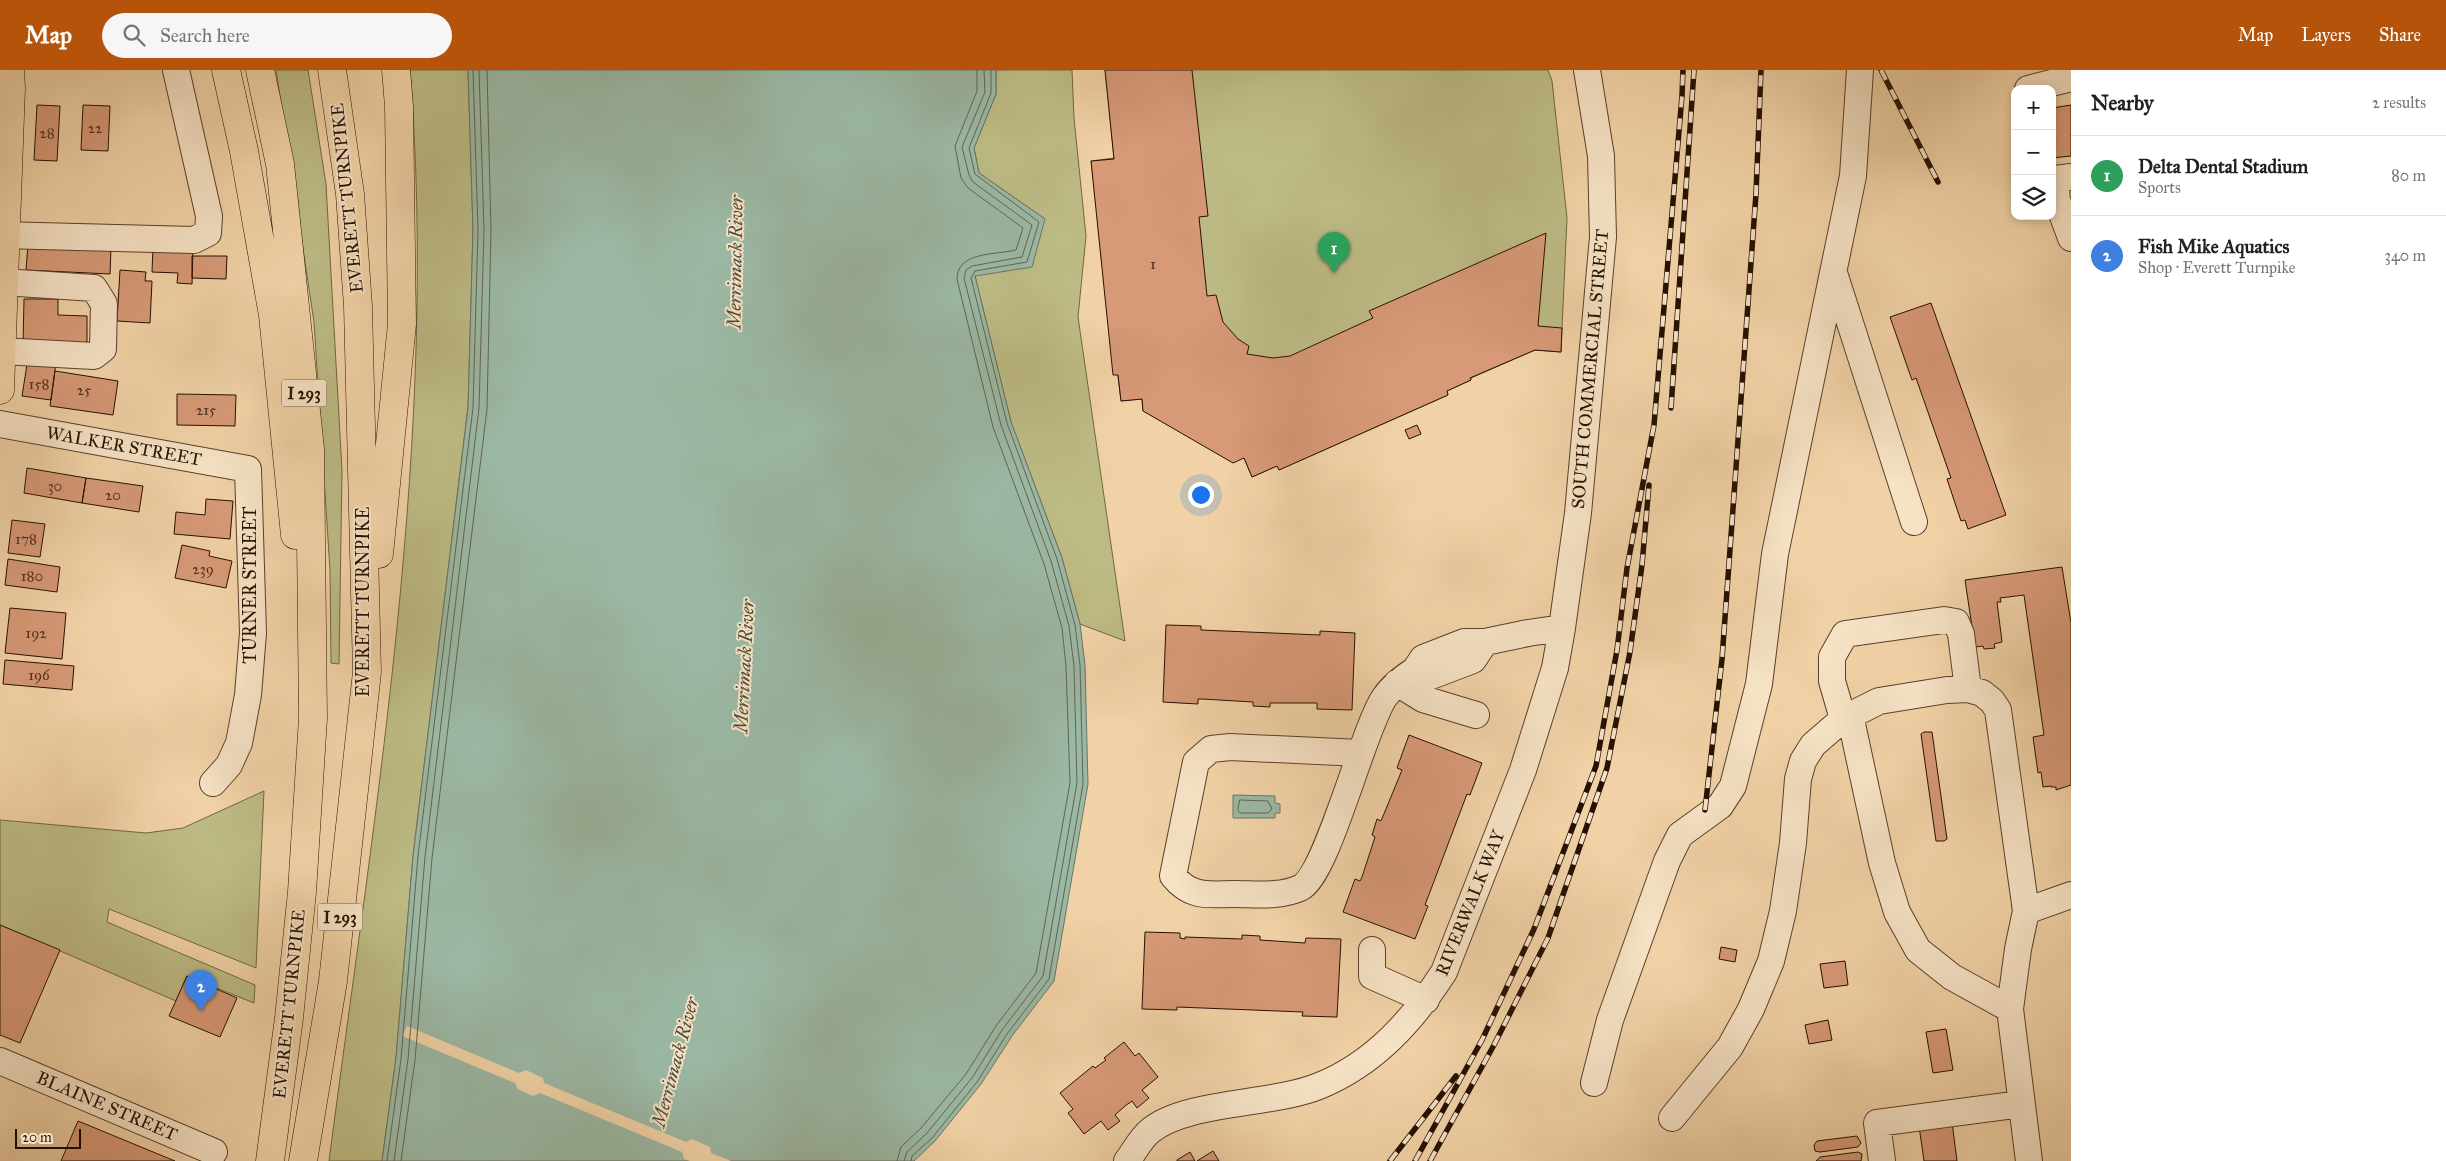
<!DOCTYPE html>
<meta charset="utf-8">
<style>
:root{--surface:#fff;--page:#f6f6f6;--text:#202124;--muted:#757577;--line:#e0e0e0;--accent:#b45309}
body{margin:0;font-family:"IM FELL Great Primer",serif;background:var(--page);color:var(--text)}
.controls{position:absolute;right:15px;top:15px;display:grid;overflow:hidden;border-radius:10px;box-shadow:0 2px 8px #0003}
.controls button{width:45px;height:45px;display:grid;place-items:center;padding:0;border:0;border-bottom:1px solid var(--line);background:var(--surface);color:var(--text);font:25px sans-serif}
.scale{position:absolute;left:15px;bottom:12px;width:66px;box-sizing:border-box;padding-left:5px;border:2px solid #261002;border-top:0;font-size:14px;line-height:18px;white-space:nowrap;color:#261002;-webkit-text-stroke:4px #f6e2c5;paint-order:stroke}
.you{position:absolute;left:1200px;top:424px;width:18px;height:18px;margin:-12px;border:4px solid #fff;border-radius:50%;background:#1a73e8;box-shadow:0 0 0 8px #1a73e833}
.badge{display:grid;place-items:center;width:32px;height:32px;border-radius:50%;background:var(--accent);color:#fff;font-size:16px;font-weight:700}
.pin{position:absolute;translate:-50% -41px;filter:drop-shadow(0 1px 2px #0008)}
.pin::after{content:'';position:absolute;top:26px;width:18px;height:15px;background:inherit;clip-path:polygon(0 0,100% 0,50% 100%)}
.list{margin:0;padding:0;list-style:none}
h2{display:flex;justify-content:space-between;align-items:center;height:65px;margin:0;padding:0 20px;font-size:21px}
h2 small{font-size:16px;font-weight:400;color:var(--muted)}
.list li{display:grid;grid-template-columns:32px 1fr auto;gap:15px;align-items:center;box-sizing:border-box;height:80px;padding:0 20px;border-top:1px solid var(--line)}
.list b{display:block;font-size:19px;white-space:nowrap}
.list p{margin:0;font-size:16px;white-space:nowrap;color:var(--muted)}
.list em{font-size:16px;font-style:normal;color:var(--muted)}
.icon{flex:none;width:28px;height:28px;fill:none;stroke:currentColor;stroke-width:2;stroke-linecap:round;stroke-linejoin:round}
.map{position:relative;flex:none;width:2071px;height:1091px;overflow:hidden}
header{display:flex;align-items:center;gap:30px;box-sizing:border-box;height:70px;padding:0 25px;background:var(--accent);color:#fff}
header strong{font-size:24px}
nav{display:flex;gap:28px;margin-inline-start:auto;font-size:18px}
.search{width:350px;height:45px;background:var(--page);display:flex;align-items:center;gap:12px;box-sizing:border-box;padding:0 18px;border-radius:28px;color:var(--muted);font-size:19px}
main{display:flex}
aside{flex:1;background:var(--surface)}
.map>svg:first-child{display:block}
.green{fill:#bdbb84;stroke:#726643}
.water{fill:#9bb8a4;stroke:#6c7563}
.pier{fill:#f1d2a6}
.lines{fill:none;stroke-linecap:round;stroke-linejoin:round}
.shore{stroke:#606453;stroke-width:1}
.building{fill:#d79976;stroke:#261002}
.minor-casing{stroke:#59402b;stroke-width:28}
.major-casing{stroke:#261002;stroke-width:29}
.highway-casing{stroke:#261002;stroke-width:29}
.minor{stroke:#f6e2c5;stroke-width:26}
.major{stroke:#f1d2a6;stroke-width:28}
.highway{stroke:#f1d2a6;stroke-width:28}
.rail-casing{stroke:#261002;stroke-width:5.5}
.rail{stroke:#f6e2c5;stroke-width:4;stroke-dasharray:11;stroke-linecap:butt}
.labels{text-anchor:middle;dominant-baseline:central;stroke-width:4;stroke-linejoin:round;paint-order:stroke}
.number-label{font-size:15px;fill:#52321f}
.shield{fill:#f6e2c5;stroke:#644f3c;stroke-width:1}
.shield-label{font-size:16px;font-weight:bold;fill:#261002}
.street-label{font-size:18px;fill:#261002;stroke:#f6e2c5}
.water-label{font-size:19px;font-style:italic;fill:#4f4b3b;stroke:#f6e2c5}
</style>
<header>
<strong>Map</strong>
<div class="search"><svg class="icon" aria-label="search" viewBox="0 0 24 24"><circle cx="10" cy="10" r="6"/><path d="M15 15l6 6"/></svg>Search here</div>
<nav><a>Map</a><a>Layers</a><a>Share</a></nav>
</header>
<main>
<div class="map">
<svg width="2071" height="1091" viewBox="0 0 2071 1091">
<rect width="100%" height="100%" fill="#f1d2a6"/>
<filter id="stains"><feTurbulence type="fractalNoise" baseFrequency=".004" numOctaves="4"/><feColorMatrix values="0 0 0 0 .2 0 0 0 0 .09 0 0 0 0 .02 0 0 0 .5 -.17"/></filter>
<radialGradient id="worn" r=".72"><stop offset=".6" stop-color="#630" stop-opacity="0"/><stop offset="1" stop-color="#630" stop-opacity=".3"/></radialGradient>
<path class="green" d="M 276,0 L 308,0 L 326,114 L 342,401 L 339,594 L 331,593 L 330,500 L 314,252 Z
M 410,0 L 468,0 L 473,160 L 468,337 L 413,786 L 396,988 L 382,1091 L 329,1091 C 376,730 439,365 410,0 Z
M 996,0 L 1072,0 L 1074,48 L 1086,166 L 1078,247 L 1125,571 L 1080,554 L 1062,488 L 1011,352 L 975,206 L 1045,149 L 979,103 L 974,78 L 996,24 Z
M 1105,0 L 1548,0 L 1552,11 L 1567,148 L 1561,282 L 1535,280 L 1471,308 L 1471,310 L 1447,321 L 1448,325 L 1279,400 L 1277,396 L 1252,407 L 1244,388 L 1143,341 L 1142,329 L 1121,331 L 1091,91 L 1114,88 Z
M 264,721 L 256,898 L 109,839 L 107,852 L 255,915 L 254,933 L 187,906 L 176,931 L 0,855 L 0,750 L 146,763 L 183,758 Z"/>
<path class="water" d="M 468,0 L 996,0 L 996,24 L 974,78 L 979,103 L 1045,149 L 1032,197 L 975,206 L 1011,352 L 1062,488 L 1080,554 L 1085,595 L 1088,714 L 1054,911 L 1012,966 L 981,1014 L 935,1071 L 914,1091 L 382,1091 L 396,988 L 413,786 L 468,338 L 473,160 Z
M 1233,725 L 1275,726 L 1275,733 L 1280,734 L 1280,743 L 1275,743 L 1275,748 L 1233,748 Z"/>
<path class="pier" d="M 407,956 L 519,1003 L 526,1000 L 543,1008 L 544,1013 L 686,1072 L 692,1069 L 710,1077 L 711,1083 L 731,1091 L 690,1091 L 684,1089 L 682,1082 L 540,1023 L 533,1026 L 518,1019 L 515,1013 L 402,966 Z"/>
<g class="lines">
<path class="shore" d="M 1240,730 L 1268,731 L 1272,739 L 1268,743 L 1240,743 L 1238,740 Z
M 387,1091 L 401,989 L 418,786 L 473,338 L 478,160 L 473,0
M 394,1091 L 408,989 L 425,787 L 479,338 L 484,160 L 479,0
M 401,1091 L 415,990 L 432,788 L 487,339 L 491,160 L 487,0
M 897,1091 L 901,1077 L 921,1058 L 966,1004 L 996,956 L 1036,903 L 1070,713 L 1066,596 L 1062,558 L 1044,494 L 993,357 L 957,209 C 957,181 997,185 1016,180 L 1023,158 L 968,118 L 961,108 L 955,76 L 977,21 L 977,0
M 904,1091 L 907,1082 L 927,1063 L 972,1008 L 1002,960 L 1043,906 L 1077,713 L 1074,596 L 1069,556 L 1051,491 L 1001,355 L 964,208 L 966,200 L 972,196 L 1022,187 L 1032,155 L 973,112 L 969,105 L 962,77 L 985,22 L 984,0
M 911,1091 L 912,1086 L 932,1068 L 977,1012 L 1007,964 L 1049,909 L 1083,714 L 1080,595 L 1075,555 L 1057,489 L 1007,353 L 971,208 L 975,201 L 1027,192 L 1039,152 L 975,104 L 969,78 L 991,23 L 991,0"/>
</g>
<path class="building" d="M 1105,0 L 1192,0 L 1208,146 L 1199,147 L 1207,226 L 1216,225 L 1223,252 L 1238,269 L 1249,276 L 1247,284 L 1273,288 L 1290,286 L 1373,248 L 1369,241 L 1546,163 L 1538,256 L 1562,258 L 1561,282 L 1535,280 L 1470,308 L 1471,310 L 1447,321 L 1448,325 L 1279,400 L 1277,396 L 1252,407 L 1244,388 L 1233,393 L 1143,341 L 1142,329 L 1121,331 L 1118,305 L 1113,305 L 1091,91 L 1114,89 Z
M 37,35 L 60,36 L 57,91 L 34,90 Z
M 83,35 L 110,36 L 108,81 L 81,80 Z
M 2071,35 L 2071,86 L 2052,88 L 2052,38 Z
M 28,175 L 111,178 L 110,204 L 26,200 Z
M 153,177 L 193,178 L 192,214 L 177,213 L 178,203 L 152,202 Z
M 192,186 L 227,186 L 226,209 L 192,208 Z
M 120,200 L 146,202 L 145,211 L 152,211 L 150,253 L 117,251 Z
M 24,229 L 58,229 L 58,245 L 87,246 L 87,276 L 23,275 Z
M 1931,233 L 2006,445 L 1968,459 L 1965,450 L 1961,451 L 1947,409 L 1951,408 L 1916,308 L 1912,310 L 1890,247 Z
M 28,288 L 56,292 L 51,330 L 22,326 Z
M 55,301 L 118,311 L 113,345 L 50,336 Z
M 177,324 L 236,325 L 235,356 L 177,355 Z
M 1417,355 L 1421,364 L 1409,369 L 1405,360 Z
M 27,398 L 86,408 L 82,433 L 24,423 Z
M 86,408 L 143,416 L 139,442 L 82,433 Z
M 206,429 L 233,431 L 230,469 L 174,464 L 176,442 L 205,445 Z
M 12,450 L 45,454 L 40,487 L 8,483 Z
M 182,475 L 210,481 L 209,486 L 232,491 L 226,518 L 175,508 Z
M 8,489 L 60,497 L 57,522 L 5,515 Z
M 2062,497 L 2071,553 L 2071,715 L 2056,720 L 2056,717 L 2051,717 L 2051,716 L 2043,717 L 2041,702 L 2038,703 L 2033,667 L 2044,665 L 2024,525 L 2000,528 L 2001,532 L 1997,532 L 2002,572 L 1994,574 L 1995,578 L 1984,579 L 1983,576 L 1975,577 L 1965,510 Z
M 10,538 L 66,543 L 62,589 L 5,583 Z
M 1166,555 L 1201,556 L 1201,560 L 1320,565 L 1320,561 L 1355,563 L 1352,640 L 1317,639 L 1317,633 L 1270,633 L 1270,637 L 1253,636 L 1253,632 L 1202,629 L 1198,629 L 1198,634 L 1163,632 Z
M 5,590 L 74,596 L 72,620 L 3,614 Z
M 1924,662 L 1932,662 L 1947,769 L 1944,771 L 1936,771 L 1921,664 Z
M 1409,665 L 1482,693 L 1470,725 L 1467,724 L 1425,835 L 1428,836 L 1415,869 L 1343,842 L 1355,809 L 1360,811 L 1362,807 L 1375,767 L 1372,765 L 1377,749 L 1381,751 L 1402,700 L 1397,698 Z
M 0,855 L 60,880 L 20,973 L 0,965 Z
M 1145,862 L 1180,863 L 1180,868 L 1185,869 L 1185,867 L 1242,869 L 1242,865 L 1260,866 L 1260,870 L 1305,873 L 1306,868 L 1341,869 L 1337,947 L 1302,946 L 1303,942 L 1177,937 L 1177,940 L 1142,939 Z
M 1721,877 L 1737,880 L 1735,892 L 1719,889 Z
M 1845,891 L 1848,915 L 1824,918 L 1820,894 Z
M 187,906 L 237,928 L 220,967 L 169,946 Z
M 1828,950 L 1832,970 L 1809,974 L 1805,955 Z
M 1946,959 L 1953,1000 L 1933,1003 L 1926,962 Z
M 1124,972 L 1135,986 L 1139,983 L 1158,1007 L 1142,1020 L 1149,1028 L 1137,1038 L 1132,1031 L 1125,1036 L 1115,1045 L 1120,1051 L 1108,1060 L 1101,1051 L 1084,1064 L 1068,1043 L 1073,1039 L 1060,1023 L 1093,996 L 1095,998 L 1106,990 L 1104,988 Z
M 78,1051 L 175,1091 L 61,1091 Z
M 1952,1052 L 1957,1091 L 1924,1091 L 1919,1056 Z
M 1857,1066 L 1861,1073 L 1858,1077 L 1820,1082 L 1815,1081 L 1814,1075 L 1817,1071 Z
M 1213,1081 L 1219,1091 L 1197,1091 Z
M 1190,1082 L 1195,1091 L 1177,1091 L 1177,1090 Z
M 1858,1082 L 1862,1084 L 1861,1091 L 1816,1091 L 1820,1087 Z"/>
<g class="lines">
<defs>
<path id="minor" d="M 2028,19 L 2071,8
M 2071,107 L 2055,109 L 2057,130 L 2071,168
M 0,165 L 194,170 L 208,163 L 209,146 L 176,0
M 1834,203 L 1914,452
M 1,281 L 94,286 L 103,279 L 104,234 L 94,218 L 3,212
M 0,354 L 248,399 L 253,563 L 248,625 L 239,673 L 229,695 L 213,713
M 1464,572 L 1485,572 L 1473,590 L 1431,606 L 1415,600 L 1423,588 Z
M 1485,572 L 1528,563 L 1562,558
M 1397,613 L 1423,629 L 1476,645
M 1850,645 L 1882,793 L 1897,842 L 1918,880 L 1952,907 L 2010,939
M 1843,649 L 1832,611 L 1832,587 L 1845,564 L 1944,550 L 1956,552 L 1961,564 L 1968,619
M 1361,683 L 1230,677 L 1211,679 L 1196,692 L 1173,806 C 1192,829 1209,824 1235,824 C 1256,824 1280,827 1300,818 C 1327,806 1362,662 1384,628 C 1392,616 1403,608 1415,600
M 2026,841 L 2071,825
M 1372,880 L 1372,906 L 1426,930
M 0,991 L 214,1082
M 1594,1013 L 1610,950 L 1667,791 L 1680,765 L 1720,736 L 1733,716 L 1759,614 L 1775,484 L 1853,106 L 1860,0
M 1672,1048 L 1730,977 L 1751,939 L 1771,891 L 1783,841 L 1793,773 L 1798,709 L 1803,691 L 1813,675 L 1843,649 L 1879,631 L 1947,620 L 1968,619 L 1982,623 L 1992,631 L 1998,640 L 2026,841 L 2018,879 L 2010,939 L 2029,1091
M 1127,1091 C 1134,1082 1141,1068 1150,1061 C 1186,1031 1273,1035 1319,1016 C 1374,994 1413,950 1444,902 L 1523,700 L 1555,598 L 1562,558 L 1578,443 L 1603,167 L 1601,86 L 1587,0
M 1882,1091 L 1877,1053 L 2021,1034"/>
<path id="major" d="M 0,320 L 11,18 L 10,0"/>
<path id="highway" d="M 226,0 L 244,81 L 273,245 L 295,465
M 260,0 L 280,94 L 310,379 L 313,648 L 302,822 L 289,948 L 270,1091
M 379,484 L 402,254 L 399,36 L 396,0
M 303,1091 L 333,911 L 367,602 L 358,236 L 350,124 L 332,0"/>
</defs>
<use href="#minor" class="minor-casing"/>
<use href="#major" class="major-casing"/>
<use href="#highway" class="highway-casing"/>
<use href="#minor" class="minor"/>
<use href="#major" class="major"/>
<use href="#highway" class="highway"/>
<defs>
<path id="rail" d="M 1881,0 L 1938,112
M 1671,338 L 1694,0
M 1705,740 L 1722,589 L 1756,124 L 1761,0
M 1390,1091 L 1456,1006
M 1415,1091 L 1482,970 L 1534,859 L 1596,696 L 1617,580 L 1627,498 L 1654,355 L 1682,26 L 1683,0
M 1430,1091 L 1494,975 L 1548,868 L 1607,698 L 1630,582 L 1642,495 L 1649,415"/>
</defs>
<use href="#rail" class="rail-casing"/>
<use href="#rail" class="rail"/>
</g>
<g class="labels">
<g class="number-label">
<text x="95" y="58">22</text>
<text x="47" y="63">28</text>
<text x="1153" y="194">1</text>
<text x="39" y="314">158</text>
<text x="84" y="320">25</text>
<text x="206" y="340">215</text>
<text x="55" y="416">30</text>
<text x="113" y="425">20</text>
<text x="26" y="469">178</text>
<text x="203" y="499">239</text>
<text x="32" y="506">180</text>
<text x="36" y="563">192</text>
<text x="39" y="605">196</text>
</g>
<g class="shield">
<rect x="281.5" y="309.5" width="45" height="27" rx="4"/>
<rect x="317.5" y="833.5" width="45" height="27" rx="4"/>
</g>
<g class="shield-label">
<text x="304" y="323">I 293</text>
<text x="340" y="847">I 293</text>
</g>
<g class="street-label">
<text transform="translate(347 128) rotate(-96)">EVERETT TURNPIKE</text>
<text transform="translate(1590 299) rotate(-85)">SOUTH COMMERCIAL STREET</text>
<text transform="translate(124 376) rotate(10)">WALKER STREET</text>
<text transform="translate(250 515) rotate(-90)">TURNER STREET</text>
<text transform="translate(363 532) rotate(-90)">EVERETT TURNPIKE</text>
<text transform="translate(1470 833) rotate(-68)">RIVERWALK WAY</text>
<text transform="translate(289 934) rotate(-84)">EVERETT TURNPIKE</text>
<text transform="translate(107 1036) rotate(23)">BLAINE STREET</text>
</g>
<g class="water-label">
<text transform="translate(735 192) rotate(-89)">Merrimack River</text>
<text transform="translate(744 596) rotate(-87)">Merrimack River</text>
<text transform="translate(675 992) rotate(-75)">Merrimack River</text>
</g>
</g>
<rect width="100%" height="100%" filter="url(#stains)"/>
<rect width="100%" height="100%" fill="url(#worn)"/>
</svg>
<div class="controls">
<button>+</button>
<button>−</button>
<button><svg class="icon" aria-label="layers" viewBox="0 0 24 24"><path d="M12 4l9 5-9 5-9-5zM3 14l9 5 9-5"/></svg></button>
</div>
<div class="scale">20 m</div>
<div class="you"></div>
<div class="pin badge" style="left:1334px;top:203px;background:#2e9e5b">1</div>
<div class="pin badge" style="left:201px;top:941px;background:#3f7fe0">2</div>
</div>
<aside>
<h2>Nearby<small>2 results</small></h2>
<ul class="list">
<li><span class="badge" style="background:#2e9e5b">1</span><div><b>Delta Dental Stadium</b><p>Sports</p></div><em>80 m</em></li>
<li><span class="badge" style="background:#3f7fe0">2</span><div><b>Fish Mike Aquatics</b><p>Shop · Everett Turnpike</p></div><em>340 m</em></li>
</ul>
</aside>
</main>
